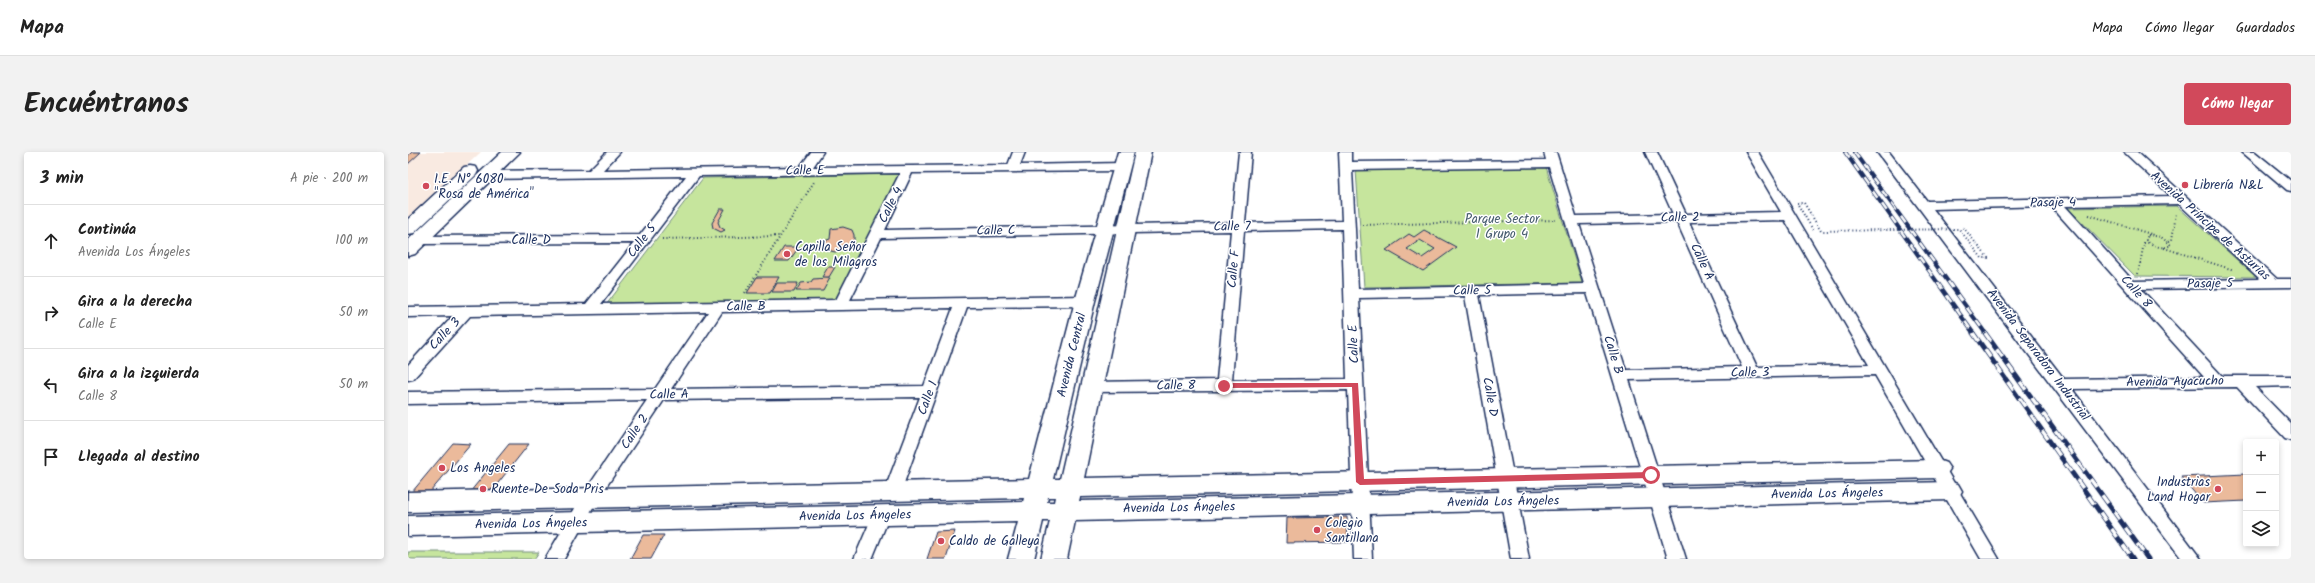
<!DOCTYPE html>
<html lang="es">
<meta charset="utf-8">
<style>
:root{--surface:#fff;--page:#f2f2f2;--text:#222;--muted:#767676;--line:#e0e0e0;--accent:#d1495b}
body{margin:0;font-family:Kalam,sans-serif;background:var(--page);color:var(--text)}
.controls{position:absolute;right:12px;bottom:12px;display:grid;overflow:hidden;border-radius:4px;box-shadow:0 2px 6px #0003}
.controls button{width:36px;height:36px;display:grid;place-items:center;padding:0;border:0;border-bottom:1px solid var(--line);background:var(--surface);color:var(--text);font:20px sans-serif}
.stop{position:absolute;width:12px;height:12px;margin:-9px;border:3px solid #d1495b;border-radius:50%;background:#fff}
.stop.end{background:#d1495b;border-color:#fff;box-shadow:0 1px 4px #0008}
.list{margin:0;padding:0;list-style:none}
h2{display:flex;justify-content:space-between;align-items:center;height:52px;margin:0;padding:0 16px;font-size:17px}
h2 small{font-size:13px;font-weight:400;color:var(--muted)}
.list li{display:grid;grid-template-columns:26px 1fr auto;gap:12px;align-items:center;box-sizing:border-box;height:72px;padding:0 16px;border-top:1px solid var(--line)}
.list b{display:block;font-size:15px;white-space:nowrap}
.list p{margin:0;font-size:13px;white-space:nowrap;color:var(--muted)}
.list em{font-size:13px;font-style:normal;color:var(--muted)}
.icon{flex:none;width:22px;height:22px;fill:none;stroke:currentColor;stroke-width:2;stroke-linecap:round;stroke-linejoin:round}
.map{position:relative;flex:none;width:1883px;height:407px;overflow:hidden;border-radius:4px}
header{display:flex;align-items:center;gap:24px;box-sizing:border-box;height:56px;padding:0 20px;background:var(--surface);border-bottom:1px solid var(--line)}
header strong{font-size:19px}
nav{display:flex;gap:22px;margin-inline-start:auto;font-size:14px}
.intro{display:flex;align-items:center;justify-content:space-between;box-sizing:border-box;height:96px;padding:0 24px}
h1{margin:0;font-size:28px}
.button{padding:10px 18px;border-radius:4px;background:var(--accent);color:#fff;font-size:14px;font-weight:700}
main{display:flex;gap:24px;padding:0 24px}
aside{flex:1;background:var(--surface);border-radius:4px;box-shadow:0 2px 6px #0003}
.map>svg:first-child{display:block}
.built{fill:#f9eae1}
.green{fill:#c6e59d;stroke:#708a7e}
.building{fill:#ebba9b;stroke:#1b2f5e;fill-rule:evenodd}
.lines{fill:none;stroke-linecap:round;stroke-linejoin:round}
.street-casing{stroke:#1b2f5e;stroke-width:3}
.secondary-casing{stroke:#1b2f5e;stroke-width:3}
.path{stroke:#1b2f5e;stroke-width:2;stroke-dasharray:1 2.5;stroke-linecap:butt}
.street{fill:#fff;fill-rule:evenodd}
.secondary{fill:#fff;fill-rule:evenodd}
.rail-far1-casing{stroke:#1b2f5e;stroke-width:4}
.rail-casing{stroke:#1b2f5e;stroke-width:5}
.rail-far1{stroke:#fff;stroke-width:2.5;stroke-dasharray:8;stroke-linecap:butt}
.rail{stroke:#fff;stroke-width:3.5;stroke-dasharray:10;stroke-linecap:butt}
.path-bridge{stroke:#1b2f5e;stroke-width:2;stroke-dasharray:1 2.5;stroke-linecap:butt}
.route{fill:#d1495b}
.poi-dot{fill:#d1495b;stroke:#fff;stroke-width:1.5}
.labels{text-anchor:middle;dominant-baseline:central;stroke-width:3;stroke-linejoin:round;paint-order:stroke}
.street-label{font-size:13px;fill:#1b2f5e;stroke:#fff}
.poi-label{font-size:13px;fill:#1b2f5e;stroke:#fff;text-anchor:start}
.park-label{font-size:13px;fill:#465c6e;stroke:#fff}
</style>
<header>
<strong>Mapa</strong>
<nav><a>Mapa</a><a>Cómo llegar</a><a>Guardados</a></nav>
</header>
<div class="intro"><h1>Encuéntranos</h1><a class="button">Cómo llegar</a></div>
<main>
<aside>
<h2>3 min<small>A pie · 200 m</small></h2>
<ul class="list">
<li><svg class="icon" aria-label="ahead" viewBox="0 0 24 24"><path d="M12 20V5M6 11l6-6 6 6"/></svg><div><b>Continúa</b><p>Avenida Los Ángeles</p></div><em>100 m</em></li>
<li><svg class="icon" aria-label="right" viewBox="0 0 24 24"><path d="M7 20v-9h11M14 6l5 5-5 5"/></svg><div><b>Gira a la derecha</b><p>Calle E</p></div><em>50 m</em></li>
<li><svg class="icon" aria-label="left" viewBox="0 0 24 24"><path d="M17 20v-9H6M10 6l-5 5 5 5"/></svg><div><b>Gira a la izquierda</b><p>Calle 8</p></div><em>50 m</em></li>
<li><svg class="icon" aria-label="arrive" viewBox="0 0 24 24"><path d="M6 21V4h12l-3 4 3 4H6"/></svg><div><b>Llegada al destino</b></div></li>
</ul>
</aside>
<div class="map">
<svg width="1883" height="407" viewBox="0 0 1883 407">
<rect width="100%" height="100%" fill="#fff"/>
<filter id="ink" filterUnits="userSpaceOnUse"><feTurbulence type="fractalNoise" baseFrequency=".025" numOctaves="2"/><feDisplacementMap in="SourceGraphic" scale="8" xChannelSelector="R" yChannelSelector="G"/><feConvolveMatrix kernelMatrix="1 2 1 2 8 2 1 2 1" color-interpolation-filters="sRGB"/></filter>
<g filter="url(#ink)">
<path class="built" d="M 0,0 L 73,0 L 0,67 Z"/>
<path class="green" d="M 1138,15 L 1174,131 L 956,135 L 948,18 Z
M 493,22 L 429,147 L 198,153 L 295,26 Z
M 1769,54 L 1848,125 L 1727,124 L 1660,56 Z
M 0,400 L 131,400 L 126,407 L 0,407 Z"/>
<path class="building" d="M 4,0 L 13,0 L 0,12 L 0,4 Z
M 312,57 L 317,57 L 310,70 L 312,75 L 317,78 L 313,80 L 305,76 L 304,71 Z
M 435,75 L 444,78 L 446,83 L 446,93 L 427,100 L 402,94 L 422,87 L 423,77 Z
M 1016,78 L 1048,95 L 1015,119 L 978,98 L 1001,82 L 1006,85 ZM 1012,88 L 1027,97 L 1014,106 L 999,97 Z
M 376,95 L 391,95 L 381,109 L 367,109 Z
M 420,115 L 427,115 L 421,125 L 414,125 Z
M 349,125 L 371,125 L 362,141 L 339,141 Z
M 422,126 L 415,139 L 388,139 L 393,131 L 403,130 L 405,127 Z
M 369,131 L 390,131 L 386,140 L 364,140 Z
M 45,291 L 63,292 L 22,340 L 4,340 Z
M 101,292 L 121,292 L 83,340 L 62,340 Z
M 1838,322 L 1838,349 L 1795,351 L 1773,325 Z
M 939,365 L 940,390 L 878,391 L 879,366 Z
M 547,379 L 538,407 L 519,407 L 528,380 Z
M 235,383 L 256,383 L 243,407 L 222,407 Z"/>
<g class="lines">
<defs>
<path id="street" d="M 199,0 L 212,0 L 195,18 L 392,15 L 403,0 L 415,0 L 405,15 L 600,13 L 605,0 L 617,0 L 612,13 L 714,11 L 720,15 L 714,19 L 504,21 L 477,78 L 824,71 L 831,0 L 843,0 L 837,71 L 934,69 L 931,0 L 943,0 L 943,10 L 1138,8 L 1136,0 L 1148,0 L 1168,64 L 1265,62 L 1237,0 L 1249,0 L 1278,62 L 1373,60 L 1338,0 L 1350,0 L 1591,407 L 1573,407 L 1467,223 L 1221,228 L 1278,407 L 1260,407 L 1179,141 L 1071,143 L 1121,407 L 1103,407 L 1057,144 L 951,146 L 964,407 L 946,407 L 940,238 L 684,240 L 679,239 L 676,235 L 679,231 L 684,230 L 809,228 L 823,79 L 473,86 L 442,148 L 677,144 L 684,149 L 677,154 L 559,155 L 491,345 L 485,347 L 479,345 L 476,340 L 512,245 L 256,248 L 188,350 L 156,407 L 137,407 L 176,341 L 239,248 L 0,252 L 0,240 L 247,237 L 300,160 L 62,164 L 5,227 L 0,228 L 0,213 L 45,164 L 0,165 L 0,155 L 178,152 L 226,91 L 11,92 L 4,88 L 11,84 L 232,83 L 278,24 L 79,27 L 73,23 L 79,19 L 181,18 ZM 1141,15 L 1176,132 L 950,137 L 944,18 ZM 492,21 L 428,148 L 193,152 L 291,24 ZM 1377,68 L 1461,213 L 1349,215 L 1281,70 ZM 1269,70 L 1334,215 L 1218,218 L 1171,72 ZM 934,77 L 939,227 L 824,228 L 836,79 ZM 545,156 L 516,234 L 263,237 L 314,160 Z
M 1469,0 L 1481,0 L 1519,49 L 1763,44 L 1716,0 L 1729,0 L 1869,127 L 1883,127 L 1883,135 L 1733,137 L 1814,224 L 1883,224 L 1883,234 L 1847,235 L 1883,272 L 1883,288 L 1877,286 L 1829,235 L 1664,237 L 1793,407 L 1774,407 ZM 1771,52 L 1852,127 L 1725,129 L 1657,54 ZM 1643,54 L 1796,225 L 1656,227 L 1525,57 Z
M 1834,0 L 1847,0 L 1883,29 L 1883,39 L 1879,38 Z
M 473,356 L 479,358 L 482,363 L 464,407 L 446,407 L 467,358 Z"/>
<path id="secondary" d="M 94,0 L 112,0 L 7,102 L 0,104 L 0,88 Z
M 710,0 L 726,0 L 687,149 L 645,327 L 652,327 L 727,0 L 743,0 L 676,326 L 1530,308 L 1538,311 L 1542,317 L 1538,323 L 1530,326 L 672,345 L 671,349 L 1542,330 L 1550,332 L 1554,339 L 1550,346 L 1542,348 L 667,369 L 659,407 L 633,407 L 642,369 L 635,369 L 626,407 L 600,407 L 610,370 L 0,384 L 0,364 L 615,350 L 616,346 L 0,360 L 0,340 L 621,327 L 667,149 ZM 640,345 L 647,345 L 646,350 L 639,350 Z
M 62,14 L 68,15 L 70,19 L 68,23 L 6,81 L 0,82 L 0,67 L 56,15 Z"/>
</defs>
<use href="#street" class="street-casing"/>
<use href="#secondary" class="secondary-casing"/>
<path class="path" d="M 1681,63 L 1746,83
M 955,73 L 1148,68
M 1740,83 L 1753,85 L 1763,93 C 1754,98 1745,94 1738,88 Z
M 254,87 L 373,84
M 1761,89 L 1764,88 L 1768,61
M 1756,96 L 1826,118
M 1730,122 L 1736,91 L 1740,91
M 337,141 L 406,30"/>
<use href="#street" class="street"/>
<use href="#secondary" class="secondary"/>
<defs>
<path id="rail-far1" d="M 1437,0 L 1566,182
M 1446,0 L 1578,182"/>
<path id="rail" d="M 1565,181 L 1725,407
M 1577,181 L 1740,407"/>
</defs>
<use href="#rail-far1" class="rail-far1-casing"/>
<use href="#rail" class="rail-casing"/>
<use href="#rail-far1" class="rail-far1"/>
<use href="#rail" class="rail"/>
<path class="path-bridge" d="M 1405,78 L 1389,51 L 1396,51 L 1413,79 L 1551,77 L 1574,106 L 1580,106 L 1554,74"/>
</g>
</g>
<path class="route" d="M 816,231 L 950,231 L 956,327 L 1243,320 L 1246,323 L 1243,326 L 952,333 L 948,330 L 944,235 L 816,236 L 812,234 Z"/>
<g class="poi-dot">
<circle cx="1777" cy="33" r="4"/>
<circle cx="18" cy="34" r="4"/>
<circle cx="379" cy="102" r="4"/>
<circle cx="34" cy="316" r="4"/>
<circle cx="75" cy="337" r="4"/>
<circle cx="1810" cy="337" r="4"/>
<circle cx="909" cy="378" r="4"/>
<circle cx="533" cy="389" r="4"/>
</g>
<g class="labels">
<g class="street-label">
<text transform="translate(397 19) rotate(-1)">Calle E</text>
<text transform="translate(1645 51) rotate(-1)">Pasaje 4</text>
<text transform="translate(483 53) rotate(-63)">Calle 4</text>
<text transform="translate(1272 66) rotate(-1)">Calle 2</text>
<text transform="translate(1802 74) rotate(42)">Avenida Príncipe de Asturias</text>
<text transform="translate(824 75) rotate(-1)">Calle 7</text>
<text transform="translate(588 79) rotate(-1)">Calle C</text>
<text x="123" y="88">Calle D</text>
<text transform="translate(234 89) rotate(-52)">Calle 5</text>
<text transform="translate(1294 110) rotate(65)">Calle A</text>
<text transform="translate(826 117) rotate(-85)">Calle F</text>
<text transform="translate(1802 132) rotate(-1)">Pasaje 5</text>
<text transform="translate(1064 139) rotate(-1)">Calle 5</text>
<text transform="translate(1728 140) rotate(48)">Calle 8</text>
<text transform="translate(338 155) rotate(-1)">Calle B</text>
<text transform="translate(37 182) rotate(-47)">Calle 3</text>
<text transform="translate(946 192) rotate(-93)">Calle E</text>
<text transform="translate(664 203) rotate(-76)">Avenida Central</text>
<text transform="translate(1205 203) rotate(73)">Calle B</text>
<text transform="translate(1630 203) rotate(53)">Avenida Separadora Industrial</text>
<text transform="translate(1342 221) rotate(-1)">Calle 3</text>
<text transform="translate(1767 230) rotate(-1)">Avenida Ayacucho</text>
<text transform="translate(768 234) rotate(-1)">Calle 8</text>
<text transform="translate(261 243) rotate(-1)">Calle A</text>
<text transform="translate(1082 245) rotate(80)">Calle D</text>
<text transform="translate(520 246) rotate(-70)">Calle 1</text>
<text transform="translate(227 280) rotate(-56)">Calle 2</text>
<text transform="translate(1419 342) rotate(-1)">Avenida Los Ángeles</text>
<text transform="translate(1095 350) rotate(-1)">Avenida Los Ángeles</text>
<text transform="translate(771 356) rotate(-1)">Avenida Los Ángeles</text>
<text transform="translate(447 364) rotate(-1)">Avenida Los Ángeles</text>
<text transform="translate(123 372) rotate(-1)">Avenida Los Ángeles</text>
</g>
<g class="poi-label">
<text x="26" y="27">I.E. N° 6080<tspan x="26" dy="15">"Rosa de América"</tspan></text>
<text x="1785" y="33">Librería N&amp;L</text>
<text x="387" y="95">Capilla Señor<tspan x="387" dy="15">de los Milagros</tspan></text>
<text x="42" y="316">Los Angeles</text>
<text x="1802" y="330" text-anchor="end">Industrias<tspan x="1802" dy="15">Land Hogar</tspan></text>
<text x="83" y="337">Ruente De Soda Pris</text>
<text x="917" y="371">Colegio<tspan x="917" dy="15">Santillana</tspan></text>
<text x="541" y="389">Caldo de Galleya</text>
</g>
<g class="park-label">
<text x="1094" y="67">Parque Sector<tspan x="1094" dy="15">1 Grupo 4</tspan></text>
</g>
</g>
</svg>
<div class="controls">
<button>+</button>
<button>−</button>
<button><svg class="icon" aria-label="layers" viewBox="0 0 24 24"><path d="M12 4l9 5-9 5-9-5zM3 14l9 5 9-5"/></svg></button>
</div>
<div class="stop" style="left:1243px;top:323px"></div>
<div class="stop end" style="left:816px;top:234px"></div>
</div>
</main>
